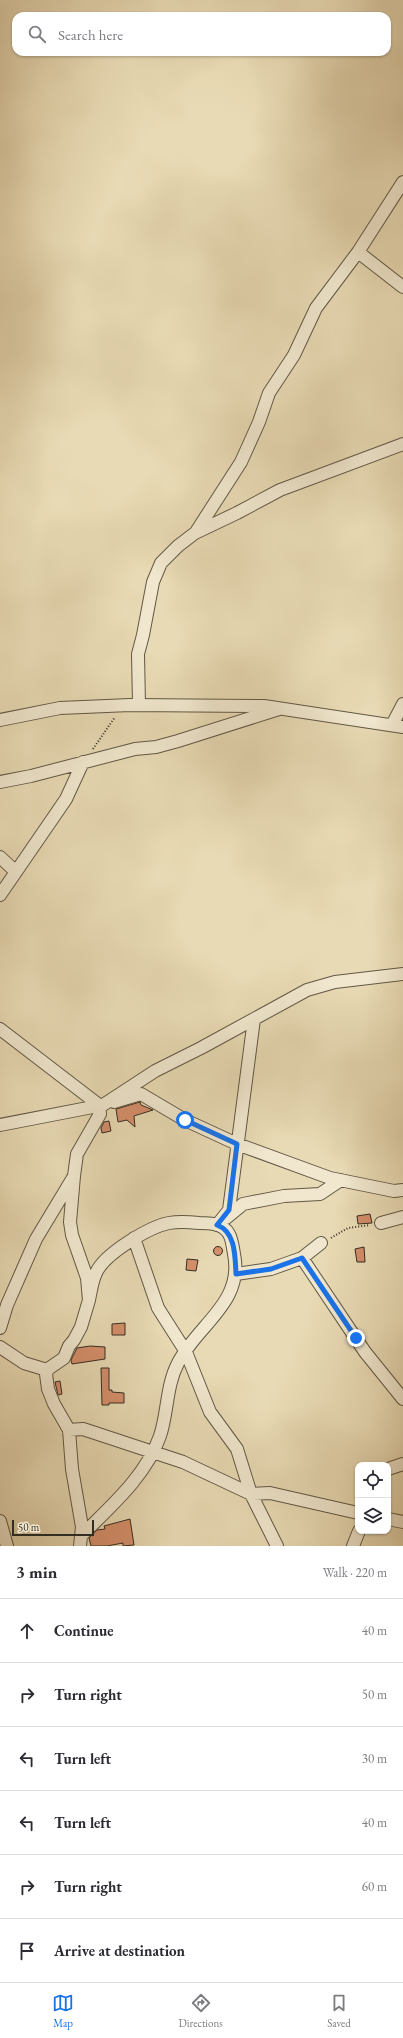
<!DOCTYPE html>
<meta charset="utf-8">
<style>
:root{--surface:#fff;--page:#f2f2f3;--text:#2b2b33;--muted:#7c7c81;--line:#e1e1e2;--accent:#1a73e8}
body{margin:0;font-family:"EB Garamond",serif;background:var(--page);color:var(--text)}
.controls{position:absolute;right:12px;bottom:12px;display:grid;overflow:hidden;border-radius:8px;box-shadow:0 1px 3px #0004}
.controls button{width:36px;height:36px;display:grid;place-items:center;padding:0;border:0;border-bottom:1px solid var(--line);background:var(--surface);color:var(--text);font:20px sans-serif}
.scale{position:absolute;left:12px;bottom:10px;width:82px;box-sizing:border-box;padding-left:4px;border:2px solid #342d22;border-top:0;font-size:11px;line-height:14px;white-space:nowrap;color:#342d22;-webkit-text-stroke:3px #f0e7ce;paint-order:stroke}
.stop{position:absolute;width:12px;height:12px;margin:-9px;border:3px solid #1a73e8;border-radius:50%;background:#fff}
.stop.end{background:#1a73e8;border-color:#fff;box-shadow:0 1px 4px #0008}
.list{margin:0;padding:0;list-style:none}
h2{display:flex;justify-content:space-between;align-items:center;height:52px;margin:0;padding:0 16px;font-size:17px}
h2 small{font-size:13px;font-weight:400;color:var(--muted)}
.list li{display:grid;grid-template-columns:26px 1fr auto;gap:12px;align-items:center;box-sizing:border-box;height:64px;padding:0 16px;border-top:1px solid var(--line)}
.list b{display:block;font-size:15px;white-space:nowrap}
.list em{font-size:13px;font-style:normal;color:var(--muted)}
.icon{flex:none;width:22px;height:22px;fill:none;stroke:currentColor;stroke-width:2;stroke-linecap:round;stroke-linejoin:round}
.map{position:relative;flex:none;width:403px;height:1546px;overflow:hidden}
.search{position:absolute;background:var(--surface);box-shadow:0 1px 3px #0004;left:12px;right:12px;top:12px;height:44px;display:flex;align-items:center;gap:10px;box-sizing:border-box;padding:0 14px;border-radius:12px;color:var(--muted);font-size:15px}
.sheet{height:436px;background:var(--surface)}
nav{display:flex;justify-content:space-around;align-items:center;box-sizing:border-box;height:56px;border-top:1px solid var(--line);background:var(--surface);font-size:11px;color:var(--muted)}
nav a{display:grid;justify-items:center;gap:2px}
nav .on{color:var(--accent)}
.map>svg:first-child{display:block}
.building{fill:#d58f6b;stroke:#342d22}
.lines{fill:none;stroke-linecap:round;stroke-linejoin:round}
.street-casing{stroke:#615846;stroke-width:14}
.path{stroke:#342d22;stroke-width:2;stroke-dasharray:1 2;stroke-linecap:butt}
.street{stroke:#f0e7ce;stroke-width:12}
.route{stroke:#1a73e8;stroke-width:5}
</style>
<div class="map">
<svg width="403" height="1546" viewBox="0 0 403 1546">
<rect width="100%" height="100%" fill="#e8dab4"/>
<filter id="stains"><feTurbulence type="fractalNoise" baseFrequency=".005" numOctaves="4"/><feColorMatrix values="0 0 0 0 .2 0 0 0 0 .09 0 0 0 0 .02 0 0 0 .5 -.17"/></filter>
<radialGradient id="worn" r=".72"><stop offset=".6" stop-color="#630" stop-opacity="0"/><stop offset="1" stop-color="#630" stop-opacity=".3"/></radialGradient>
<path class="building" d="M 140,1102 L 141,1105 L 153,1110 L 134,1116 L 135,1127 L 127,1120 L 118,1122 L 116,1109 Z
M 109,1121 L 111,1131 L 102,1133 L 101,1128 L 104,1122 Z
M 370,1214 L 372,1223 L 358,1224 L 357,1216 Z
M213.5 1251a4.5 4.5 0 1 1 9 0a4.5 4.5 0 1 1-9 0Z
M 364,1247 L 365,1262 L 357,1262 L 355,1249 Z
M 187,1259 L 198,1260 L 196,1271 L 186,1270 Z
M 125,1323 L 125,1335 L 112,1335 L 112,1324 Z
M 90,1346 L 105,1347 L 105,1359 L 72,1364 L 71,1360 L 77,1348 Z
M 101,1368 L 109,1368 L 109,1390 L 112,1390 L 112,1392 L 124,1393 L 124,1403 L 109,1403 L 109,1405 L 102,1405 Z
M 60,1381 L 62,1394 L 58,1395 L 55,1382 Z
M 130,1519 L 134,1545 L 123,1546 L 123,1543 L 107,1546 L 91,1546 L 89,1538 L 97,1530 L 105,1529 L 104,1526 Z"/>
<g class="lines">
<defs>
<path id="street" d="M 358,252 L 403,287
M 196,532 L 241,462 L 259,422 L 269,393 L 294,355 L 316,308 L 358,252 L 403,182
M 139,705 L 138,654 L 143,635 L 153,582 L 161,563 L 178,546 L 195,533 L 237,513 L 280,490 L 403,444
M 0,720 L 60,708 L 130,705 L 264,706 L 403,727
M 392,725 L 403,704
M 0,782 L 31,776 L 135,749 L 156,747 L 178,741 L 279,709
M 0,857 L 16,872
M 0,895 L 66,799 L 83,762
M 0,1029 L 99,1105 L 100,1114 L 77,1154 L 74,1176 L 36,1239 L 7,1305 L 0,1328
M 114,1102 L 141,1094 L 185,1120 L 237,1144 L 330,1178 L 394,1191 L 403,1190
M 0,1125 L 103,1105 L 155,1071 L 201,1048 L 307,990 L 335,982 L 403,974
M 74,1176 L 70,1222 L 72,1235 L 87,1278 L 89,1300 L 81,1327 L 74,1340 L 69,1346 L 64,1358 L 48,1369 L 46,1374 L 48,1389 L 54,1404 L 69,1430 L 72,1469 L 82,1527 L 80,1546
M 226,1218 L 243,1204 L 284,1196 L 320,1194 L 341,1180
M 381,1223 L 403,1217
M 217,1225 L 229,1210 L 254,1019
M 134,1238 L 158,1308 L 186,1352 L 210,1412 L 237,1449 L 251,1494 L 277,1546
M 302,1258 L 321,1243
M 236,1274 L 271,1269 L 302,1258 L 365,1352 L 403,1399
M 0,1347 L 24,1363 L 47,1370
M 69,1430 L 83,1429 L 183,1462 L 251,1494 L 270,1493 L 358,1513
M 388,1469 L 403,1464
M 388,1519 L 403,1522
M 0,1521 L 7,1546
M 82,1535 C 111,1506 146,1476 160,1436 C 168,1412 166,1386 178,1363 C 197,1325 244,1303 234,1254 C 233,1248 232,1239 229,1234 C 223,1223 210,1223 199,1223 C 190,1222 179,1221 169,1223 C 149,1227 104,1254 96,1273 C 92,1281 91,1291 89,1300
M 353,1546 L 359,1531"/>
</defs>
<use href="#street" class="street-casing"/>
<path class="path" d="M 93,749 L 115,717
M 331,1238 L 348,1228 L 370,1225"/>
<use href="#street" class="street"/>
</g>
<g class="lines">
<path class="route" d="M 185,1120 L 237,1144 L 229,1210 L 217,1225 C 236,1232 235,1257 236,1274 L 271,1269 L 302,1258 L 356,1338"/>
</g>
<rect width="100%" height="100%" filter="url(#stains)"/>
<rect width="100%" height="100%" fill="url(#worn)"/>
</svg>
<div class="controls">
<button><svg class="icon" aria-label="locate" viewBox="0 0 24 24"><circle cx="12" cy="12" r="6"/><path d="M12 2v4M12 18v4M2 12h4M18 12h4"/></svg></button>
<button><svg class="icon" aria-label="layers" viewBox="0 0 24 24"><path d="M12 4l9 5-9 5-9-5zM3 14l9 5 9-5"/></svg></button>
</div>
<div class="scale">50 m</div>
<div class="stop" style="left:185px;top:1120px"></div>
<div class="stop end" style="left:356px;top:1338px"></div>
<div class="search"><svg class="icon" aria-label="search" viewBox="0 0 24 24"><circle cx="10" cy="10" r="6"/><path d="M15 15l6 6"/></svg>Search here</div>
</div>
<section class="sheet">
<h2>3 min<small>Walk · 220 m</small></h2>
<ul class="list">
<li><svg class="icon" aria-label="ahead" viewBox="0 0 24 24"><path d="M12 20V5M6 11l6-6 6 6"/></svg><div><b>Continue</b></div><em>40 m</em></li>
<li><svg class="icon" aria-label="right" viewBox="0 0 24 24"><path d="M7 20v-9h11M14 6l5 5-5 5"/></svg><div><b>Turn right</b></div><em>50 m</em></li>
<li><svg class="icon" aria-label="left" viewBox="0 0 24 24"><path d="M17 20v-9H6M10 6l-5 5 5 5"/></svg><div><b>Turn left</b></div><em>30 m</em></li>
<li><svg class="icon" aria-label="left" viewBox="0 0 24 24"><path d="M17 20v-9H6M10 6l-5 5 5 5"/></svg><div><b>Turn left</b></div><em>40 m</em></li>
<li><svg class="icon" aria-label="right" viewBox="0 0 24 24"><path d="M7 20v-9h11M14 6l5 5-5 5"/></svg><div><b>Turn right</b></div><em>60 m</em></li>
<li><svg class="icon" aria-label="arrive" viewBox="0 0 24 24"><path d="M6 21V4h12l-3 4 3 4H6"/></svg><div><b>Arrive at destination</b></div></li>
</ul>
</section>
<nav>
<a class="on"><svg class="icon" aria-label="map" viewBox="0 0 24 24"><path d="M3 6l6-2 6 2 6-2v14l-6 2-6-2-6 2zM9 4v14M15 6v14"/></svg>Map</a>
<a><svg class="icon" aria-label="directions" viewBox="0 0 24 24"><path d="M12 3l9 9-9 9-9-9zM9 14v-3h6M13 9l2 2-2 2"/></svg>Directions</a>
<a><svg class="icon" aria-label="saved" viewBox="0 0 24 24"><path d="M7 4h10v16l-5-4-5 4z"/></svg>Saved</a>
</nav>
